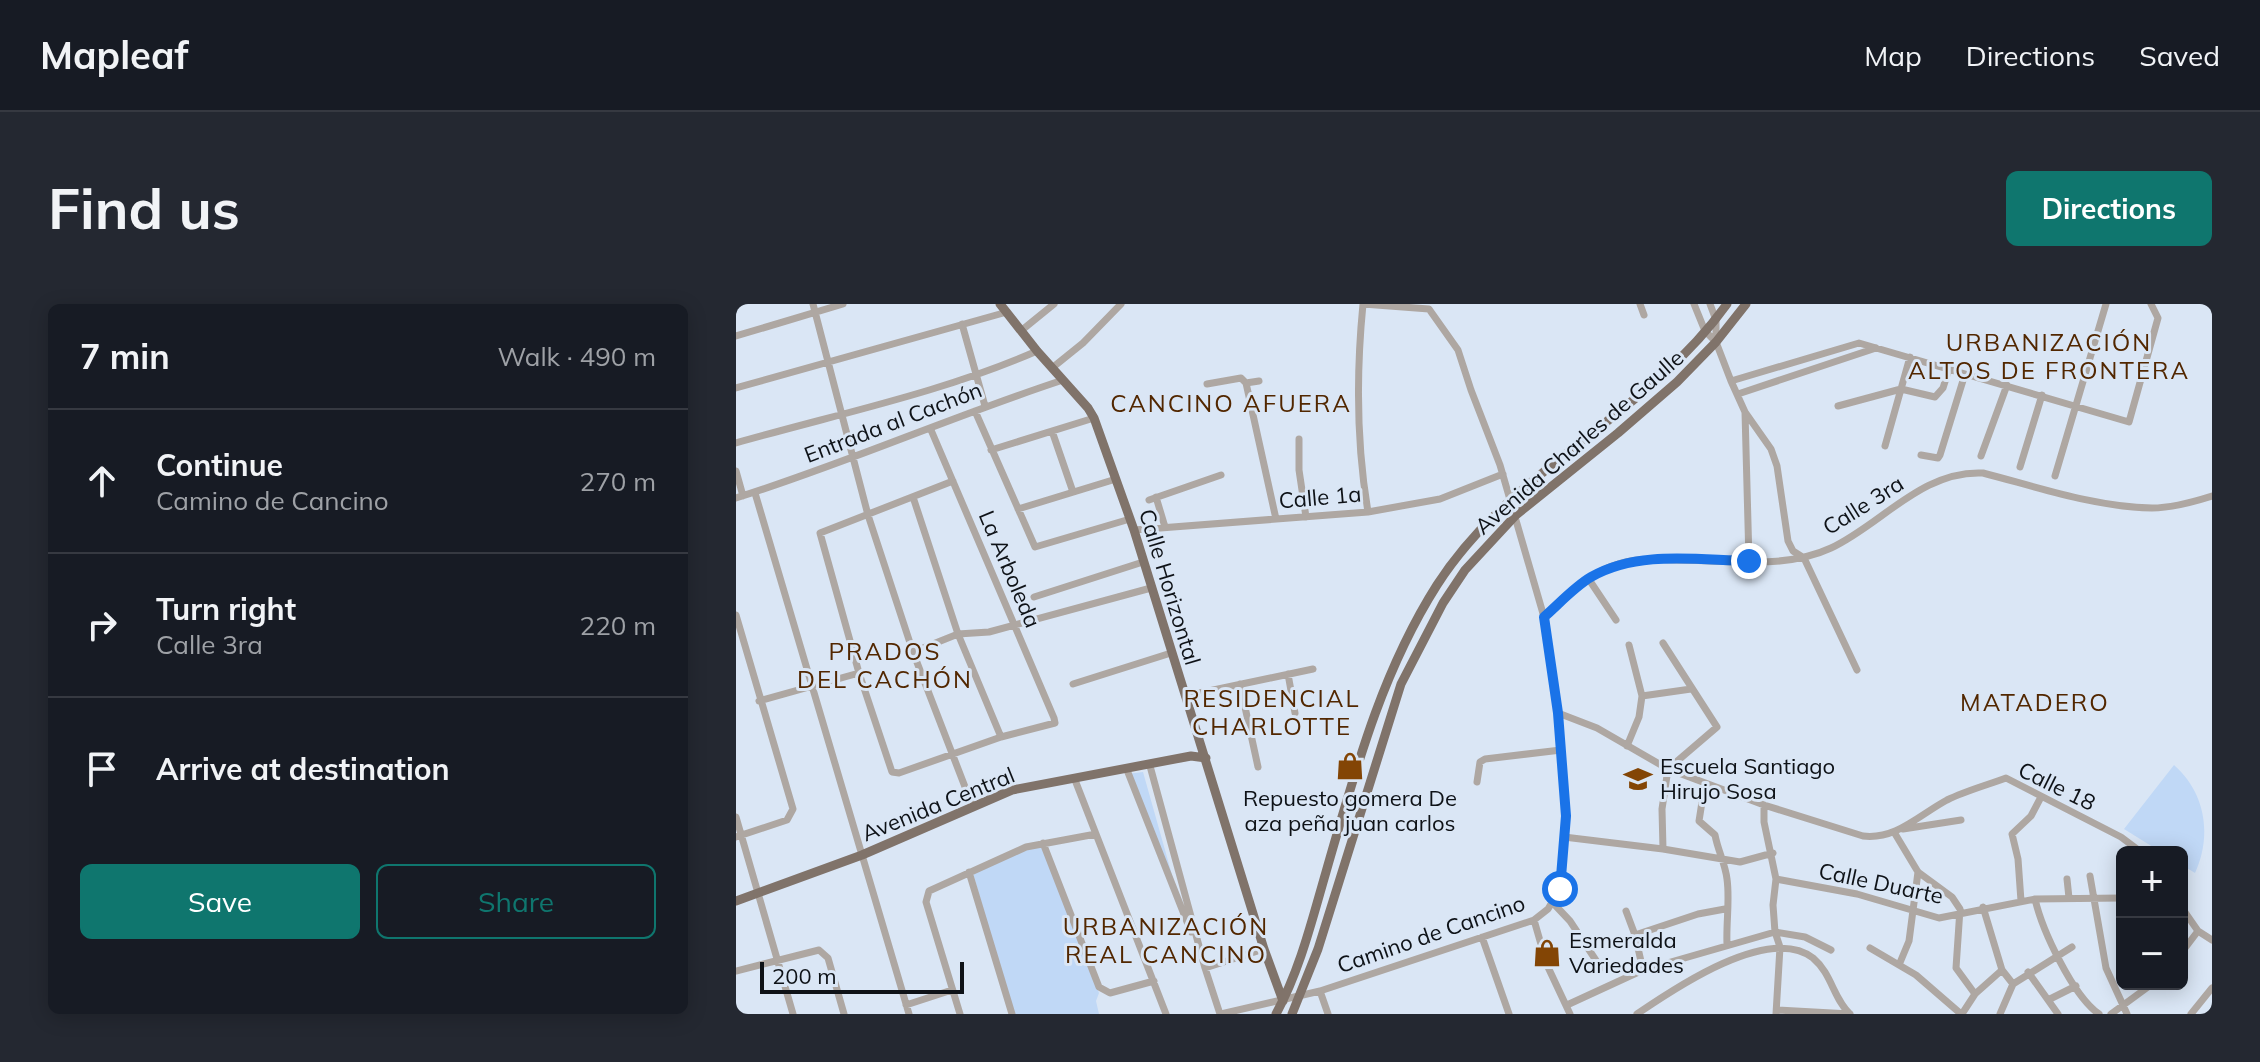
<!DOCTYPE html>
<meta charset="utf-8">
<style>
:root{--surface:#171b24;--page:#242831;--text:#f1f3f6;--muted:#9ea1a6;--line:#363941;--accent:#0f766e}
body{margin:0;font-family:Mulish,sans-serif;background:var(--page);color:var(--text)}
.controls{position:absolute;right:24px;bottom:24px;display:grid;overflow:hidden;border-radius:12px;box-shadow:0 4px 20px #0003}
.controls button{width:72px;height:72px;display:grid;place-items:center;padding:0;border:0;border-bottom:2px solid var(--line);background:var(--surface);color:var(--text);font:40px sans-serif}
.scale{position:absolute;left:24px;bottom:20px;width:204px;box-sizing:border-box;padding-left:8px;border:4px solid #0e1217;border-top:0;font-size:22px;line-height:28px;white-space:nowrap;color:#0e1217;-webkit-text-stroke:6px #dae6f5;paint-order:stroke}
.stop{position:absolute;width:24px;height:24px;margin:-18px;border:6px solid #1a73e8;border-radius:50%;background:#fff}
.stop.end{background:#1a73e8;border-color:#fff;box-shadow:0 2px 8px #0008}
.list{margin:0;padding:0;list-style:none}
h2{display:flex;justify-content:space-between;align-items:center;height:104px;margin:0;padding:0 32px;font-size:34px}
h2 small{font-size:26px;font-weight:400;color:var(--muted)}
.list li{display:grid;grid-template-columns:52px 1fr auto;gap:24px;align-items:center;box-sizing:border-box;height:144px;padding:0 32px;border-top:2px solid var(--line)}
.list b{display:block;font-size:30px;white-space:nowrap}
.list p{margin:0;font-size:26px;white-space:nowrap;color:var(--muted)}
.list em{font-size:26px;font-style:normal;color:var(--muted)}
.actions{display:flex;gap:16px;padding:24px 32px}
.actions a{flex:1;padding:18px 0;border:2px solid var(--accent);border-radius:12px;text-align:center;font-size:28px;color:var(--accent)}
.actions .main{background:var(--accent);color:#fff}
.icon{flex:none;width:44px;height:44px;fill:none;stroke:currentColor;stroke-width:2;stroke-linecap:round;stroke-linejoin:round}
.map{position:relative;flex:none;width:1476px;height:710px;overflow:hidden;border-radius:12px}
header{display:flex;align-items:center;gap:48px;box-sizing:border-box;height:112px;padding:0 40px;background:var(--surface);border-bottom:2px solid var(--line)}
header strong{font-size:38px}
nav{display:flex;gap:44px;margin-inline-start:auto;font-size:28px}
.intro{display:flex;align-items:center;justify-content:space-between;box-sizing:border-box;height:192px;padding:0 48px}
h1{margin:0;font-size:56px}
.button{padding:20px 36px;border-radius:12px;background:var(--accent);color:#fff;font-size:28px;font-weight:700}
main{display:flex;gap:48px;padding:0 48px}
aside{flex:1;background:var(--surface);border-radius:12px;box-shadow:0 4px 20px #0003}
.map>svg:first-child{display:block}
.green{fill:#c0d8f6}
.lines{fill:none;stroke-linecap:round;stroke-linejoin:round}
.minor{stroke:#aea7a2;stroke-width:7}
.major{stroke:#80736a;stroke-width:9}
.route{stroke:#1a73e8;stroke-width:10}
.labels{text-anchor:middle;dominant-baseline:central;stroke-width:6;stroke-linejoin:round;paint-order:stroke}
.street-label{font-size:22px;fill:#0e1217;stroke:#dae6f5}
.poi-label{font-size:22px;fill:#0e1217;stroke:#dae6f5;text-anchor:start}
.neighbourhood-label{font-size:24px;letter-spacing:2px;fill:#522700;stroke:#dae6f5}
</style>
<header>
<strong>Mapleaf</strong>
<nav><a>Map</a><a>Directions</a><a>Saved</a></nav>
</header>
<div class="intro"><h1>Find us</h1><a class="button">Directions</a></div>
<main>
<aside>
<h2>7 min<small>Walk · 490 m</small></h2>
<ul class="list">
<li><svg class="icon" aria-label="ahead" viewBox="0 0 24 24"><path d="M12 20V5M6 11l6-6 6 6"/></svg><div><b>Continue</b><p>Camino de Cancino</p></div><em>270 m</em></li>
<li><svg class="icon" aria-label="right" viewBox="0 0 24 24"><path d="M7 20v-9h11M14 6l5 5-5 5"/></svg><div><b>Turn right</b><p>Calle 3ra</p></div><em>220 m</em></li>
<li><svg class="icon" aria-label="arrive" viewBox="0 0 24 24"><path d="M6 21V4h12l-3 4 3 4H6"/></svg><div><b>Arrive at destination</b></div></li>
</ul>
<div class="actions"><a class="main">Save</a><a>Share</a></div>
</aside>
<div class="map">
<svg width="1476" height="710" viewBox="0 0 1476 710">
<rect width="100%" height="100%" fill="#dae6f5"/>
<path class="green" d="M 1438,461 C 1470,489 1476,532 1459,569 L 1446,561 L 1446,548 L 1425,548 L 1388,525 Z
M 407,468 L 451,624 L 390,470 Z
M 307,541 L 363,689 L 360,697 L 363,710 L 277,710 L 237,569 L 292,544 Z"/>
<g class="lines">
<path class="minor" d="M 77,0 L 132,211 L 177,348 L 236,501
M 627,0 C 620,71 620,137 632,208
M 904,0 L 908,11
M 958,0 L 969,27 L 980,38
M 974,0 L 980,16 L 980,38 L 995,77 L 1009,108 L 1035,145 L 1041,162 L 1052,237 L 1057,247 L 1068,254 L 1121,366
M 226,20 L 249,102
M 286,26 L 318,0
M 0,32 L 107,0
M 316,64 L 347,39 L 385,0
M 523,77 L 510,79 L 540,215
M 995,77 L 1123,39 L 1393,118 L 1422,14 L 1415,0
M 471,80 L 505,74 L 510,79
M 0,84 L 271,8
M 1002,90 L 1140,44
M 1102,102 L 1165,85 L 1199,93 L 1207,84 L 1213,65
M 239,107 L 299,243 L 394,215
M 1009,108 L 1013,257
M 195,126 C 236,222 277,318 318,414 L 319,419 L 265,433 L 163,469 L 156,468 L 123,369 L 84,229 L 217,177
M 316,127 L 337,188
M 563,135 L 563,166 L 570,213
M 0,139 C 101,110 205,89 301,47
M 1149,142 L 1174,53
M 255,146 L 358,114
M 1185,151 L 1202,154 L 1204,151 L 1229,70
M 1245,152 L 1271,81
M 1284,163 L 1306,91
M 0,167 L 7,192
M 1319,172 L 1370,0
M 19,189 L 173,710
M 177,193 L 222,330 L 265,433
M 420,193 L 429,223
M 0,194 C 111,159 217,112 327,76
M 413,196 L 485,171
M 282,205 L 380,175
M 398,226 L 632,208 L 704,195 L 767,170
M 852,274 L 880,316
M 298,293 L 407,258
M 0,311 L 57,505 L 51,516 L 0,533
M 808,313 C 830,293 853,268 882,260 C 899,254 919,255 937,256 C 988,256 1048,266 1095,244 C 1146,220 1186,166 1247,169 C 1301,183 1359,203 1416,204 C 1436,204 1457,198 1476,192
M 177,348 L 222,330 L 253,328 L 415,284
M 552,370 L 559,409
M 337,380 L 435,349
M 504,380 L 522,463
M 449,392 L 577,365
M 906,392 L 955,385
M 23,397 L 123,369
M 822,409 L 861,424 L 932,465 L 1028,501 L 1127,532 C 1160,536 1183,511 1211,496 C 1229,487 1251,481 1270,474 L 1385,533 L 1405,548
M 891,442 L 903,413 L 906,392 L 893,341
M 414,462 L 469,664 L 484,710
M 391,466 L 455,628
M 339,476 L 430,710
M 741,478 L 744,458 L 749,455 L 825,446
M 969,479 L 963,517 L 979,531 C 982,547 989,559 991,575 C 994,596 990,619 991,640
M 1028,501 L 1028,518 L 1040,575 L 1037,601 L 1039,628 L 1044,643 L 1040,710
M 0,513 L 57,710
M 1167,525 L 1225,516
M 1158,528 L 1182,568 L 1216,593 L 1224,605 L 1220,664 L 1239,690
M 828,533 L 927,545 L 1004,558 L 1037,549
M 307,539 L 363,683 L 374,689 L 418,677
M 927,545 L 926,505 L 932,465 L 981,423 L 927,339
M 233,568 L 276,710
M 1354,572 L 1370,664 L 1391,710
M 1040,575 L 1121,590 L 1203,614 L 1299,595 L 1386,594
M 1331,575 L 1333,594
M 1299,595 C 1306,626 1337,692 1363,710
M 1285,597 L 1282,555 L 1276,530 L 1295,512 L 1305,493
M 817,599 L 834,617 L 865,664
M 1247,603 L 1266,666 L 1277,680
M 1446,604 L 1462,627 L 1476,636
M 890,607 L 899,631 L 907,666
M 798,616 L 811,661 L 834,710
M 899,631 L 962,610 L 989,605
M 746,633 L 773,710
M 1134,644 L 1180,671 L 1225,710
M 1446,648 L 1462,627
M 1163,661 L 1173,637 L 1182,568
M 469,664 L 528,645
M 0,667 L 83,646 L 92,654 L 108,710
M 1292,668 L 1322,710
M 584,687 L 798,616 L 812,605 L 824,585 L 830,512 L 822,409 L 808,313 L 764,161 L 735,86 L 722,46 L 693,5 L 627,0
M 1312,696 L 1340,682
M 170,701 L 216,686
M 831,701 L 907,666 L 1039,628 L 1069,633 L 1095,646
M 1041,706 L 1114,710
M 224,710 L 190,598 L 193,587 L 290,543 L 360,530
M 485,710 L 584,687 L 592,710
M 901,710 C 939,684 1033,620 1077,654 C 1096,670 1097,694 1114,710
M 1226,710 L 1239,690 L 1266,666
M 1264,710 L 1277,680 L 1336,643
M 1375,710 L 1416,680
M 1455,710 L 1476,684"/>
<path class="major" d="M 264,0 L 301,47 L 352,104 L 358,114 L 398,226 L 528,645 L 547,697
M 0,597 L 126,551 L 276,486 L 455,452 L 470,454
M 540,710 C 564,666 576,616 590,568 C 619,468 645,369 701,281 C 776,164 912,111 991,0
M 556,710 L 582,645 L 665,380 L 707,299 L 729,266 L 780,211 L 882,129 L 941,78 L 980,38 L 1010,0"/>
</g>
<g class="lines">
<path class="route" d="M 824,585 L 830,512 L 822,409 L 808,313 C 823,300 838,283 855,273 C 902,246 961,256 1013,257"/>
</g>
<defs>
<symbol id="shop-bare" viewBox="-9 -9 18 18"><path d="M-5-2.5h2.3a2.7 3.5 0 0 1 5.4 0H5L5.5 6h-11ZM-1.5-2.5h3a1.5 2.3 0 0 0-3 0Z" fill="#834505" stroke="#dae6f5" stroke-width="2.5" paint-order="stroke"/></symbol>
<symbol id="school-bare" viewBox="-9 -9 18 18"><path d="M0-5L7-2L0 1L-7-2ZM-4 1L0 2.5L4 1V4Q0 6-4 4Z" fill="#834505" stroke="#dae6f5" stroke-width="2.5" paint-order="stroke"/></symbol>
</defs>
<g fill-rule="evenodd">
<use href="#shop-bare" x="594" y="442" width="40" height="40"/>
<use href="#school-bare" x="882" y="455" width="40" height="40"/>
<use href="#shop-bare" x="791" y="629" width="40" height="40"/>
</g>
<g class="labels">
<g class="street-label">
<text transform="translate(157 118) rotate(-21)">Entrada al Cachón</text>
<text transform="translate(843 138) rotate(-41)">Avenida Charles de Gaulle</text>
<text transform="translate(584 193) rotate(-5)">Calle 1a</text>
<text transform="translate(1127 201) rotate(-32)">Calle 3ra</text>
<text transform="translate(274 265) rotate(67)">La Arboleda</text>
<text transform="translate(434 283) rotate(73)">Calle Horizontal</text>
<text transform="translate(1321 482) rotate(26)">Calle 18</text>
<text transform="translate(202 500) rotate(-22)">Avenida Central</text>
<text transform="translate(1145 579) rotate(12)">Calle Duarte</text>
<text transform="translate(695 630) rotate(-19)">Camino de Cancino</text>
</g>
<g class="poi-label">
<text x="924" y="462">Escuela Santiago<tspan x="924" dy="25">Hirujo Sosa</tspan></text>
<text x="614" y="494" text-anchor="middle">Repuesto gomera De<tspan x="614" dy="25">aza peña juan carlos</tspan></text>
<text x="833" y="636">Esmeralda<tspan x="833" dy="25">Variedades</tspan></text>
</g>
<g class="neighbourhood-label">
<text x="1313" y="38">URBANIZACIÓN<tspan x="1313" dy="28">ALTOS DE FRONTERA</tspan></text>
<text x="495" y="99">CANCINO AFUERA</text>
<text x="149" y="347">PRADOS<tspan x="149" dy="28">DEL CACHÓN</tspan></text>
<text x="536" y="394">RESIDENCIAL<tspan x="536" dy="28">CHARLOTTE</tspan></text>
<text x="1299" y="398">MATADERO</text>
<text x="430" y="622">URBANIZACIÓN<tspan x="430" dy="28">REAL CANCINO</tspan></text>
</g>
</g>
</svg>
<div class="controls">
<button>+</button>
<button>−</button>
</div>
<div class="scale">200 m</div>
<div class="stop" style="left:824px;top:585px"></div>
<div class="stop end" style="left:1013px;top:257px"></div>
</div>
</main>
